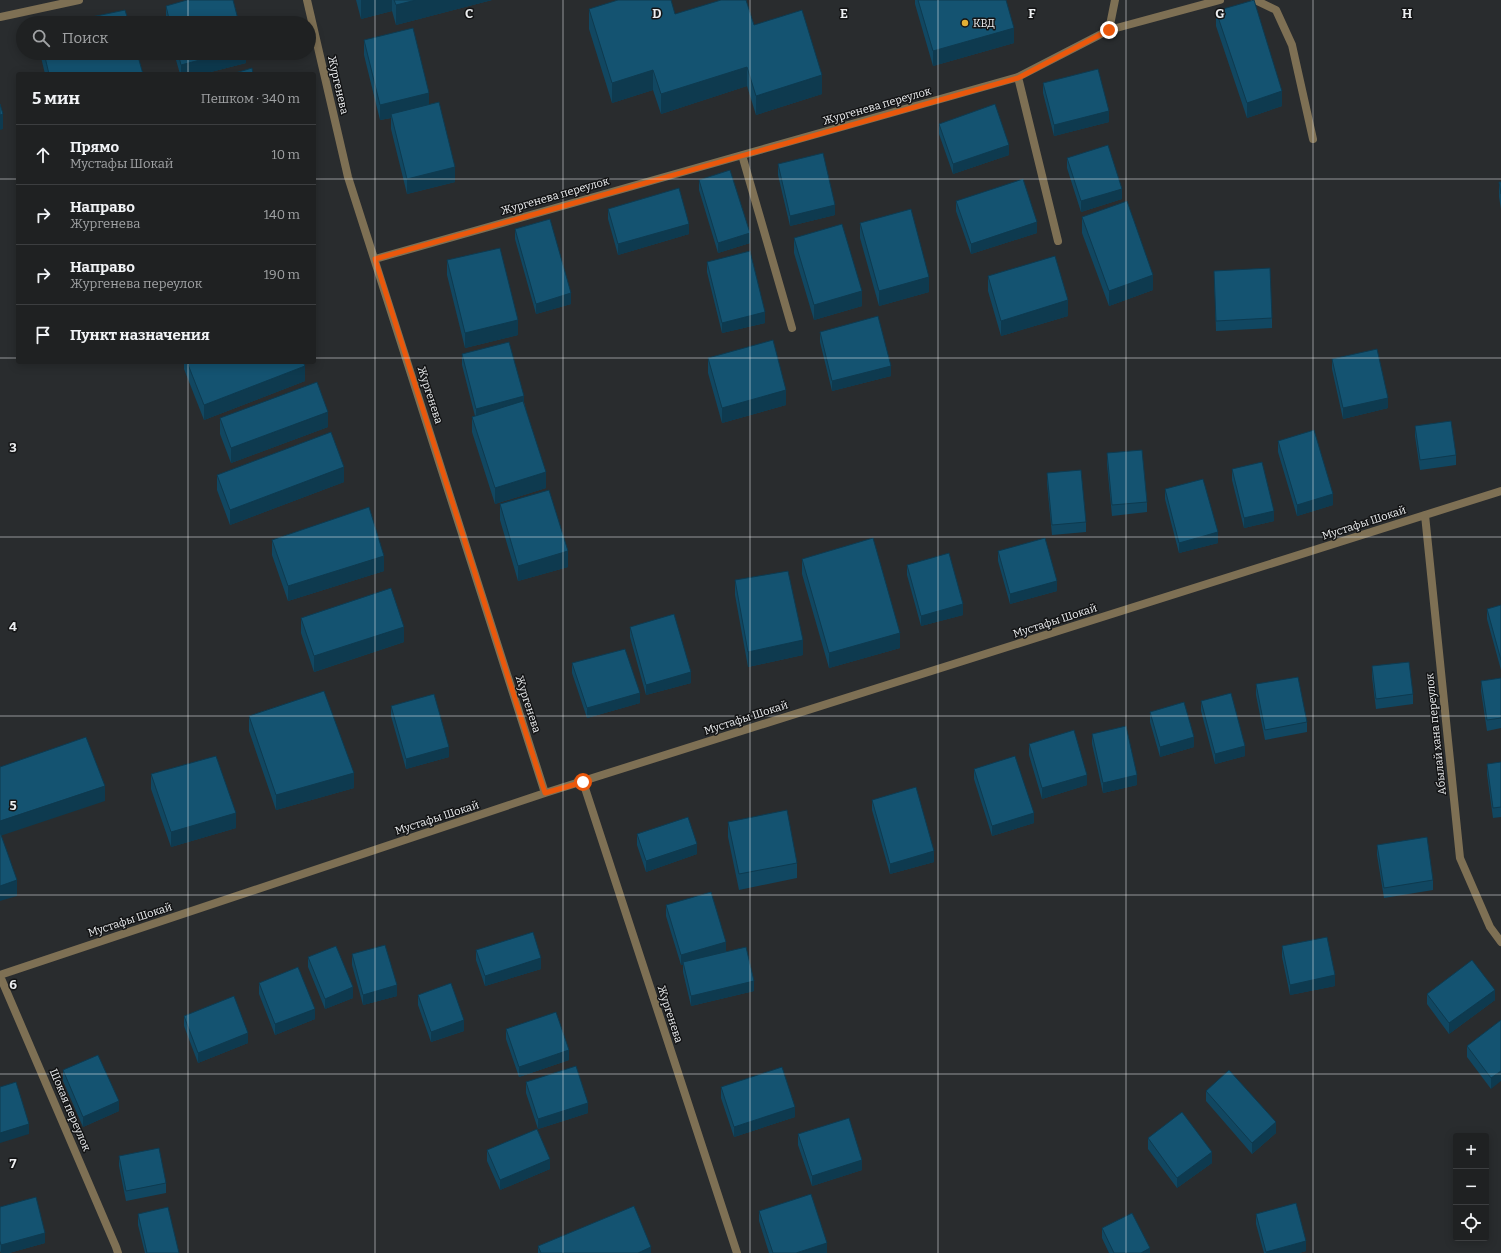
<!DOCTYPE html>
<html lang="ru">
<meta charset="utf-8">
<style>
:root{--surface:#1f2122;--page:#27292a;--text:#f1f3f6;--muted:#a1a3a5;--line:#3c3e40}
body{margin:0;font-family:Bitter,serif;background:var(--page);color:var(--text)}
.controls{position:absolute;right:12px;bottom:12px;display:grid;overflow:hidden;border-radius:4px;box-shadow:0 2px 10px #0003}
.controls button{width:36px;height:36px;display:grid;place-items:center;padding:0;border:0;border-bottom:1px solid var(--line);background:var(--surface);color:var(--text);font:20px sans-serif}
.stop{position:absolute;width:12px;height:12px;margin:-9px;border:3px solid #ea580c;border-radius:50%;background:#fff}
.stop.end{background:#ea580c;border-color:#fff;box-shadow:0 1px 4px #0008}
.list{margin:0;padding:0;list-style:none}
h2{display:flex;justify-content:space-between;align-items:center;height:52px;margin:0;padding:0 16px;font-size:17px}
h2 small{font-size:13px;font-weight:400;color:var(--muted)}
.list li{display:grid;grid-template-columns:26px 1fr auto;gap:12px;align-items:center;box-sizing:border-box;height:60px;padding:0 16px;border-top:1px solid var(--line)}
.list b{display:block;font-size:15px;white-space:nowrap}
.list p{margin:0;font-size:13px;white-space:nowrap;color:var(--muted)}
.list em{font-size:13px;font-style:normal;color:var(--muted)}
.icon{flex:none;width:22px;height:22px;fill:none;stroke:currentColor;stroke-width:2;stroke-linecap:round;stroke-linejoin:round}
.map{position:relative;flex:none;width:1501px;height:1253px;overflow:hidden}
.search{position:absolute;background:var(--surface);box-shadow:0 2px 10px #0003;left:16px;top:16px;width:300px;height:44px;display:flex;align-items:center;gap:10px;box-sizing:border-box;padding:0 14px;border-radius:22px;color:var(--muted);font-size:15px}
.panel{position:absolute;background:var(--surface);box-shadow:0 2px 10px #0003;left:16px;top:72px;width:300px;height:292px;border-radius:4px}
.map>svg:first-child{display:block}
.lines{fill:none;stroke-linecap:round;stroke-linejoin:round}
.street{stroke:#7e7054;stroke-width:8}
.wall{fill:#114761}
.shaded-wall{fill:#0e3a4f}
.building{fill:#145371;stroke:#0e3a4f}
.route{stroke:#ea580c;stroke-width:5}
.grid{fill:none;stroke:#eceef0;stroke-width:1;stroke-opacity:0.55}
.poi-dot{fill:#e2af34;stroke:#131415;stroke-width:1.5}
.labels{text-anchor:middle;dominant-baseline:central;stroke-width:3;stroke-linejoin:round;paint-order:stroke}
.poi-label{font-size:11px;fill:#eceef0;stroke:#131415;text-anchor:start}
.street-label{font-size:11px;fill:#eceef0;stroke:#131415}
.grid-label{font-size:13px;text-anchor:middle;font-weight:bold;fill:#eceef0;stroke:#131415;stroke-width:3;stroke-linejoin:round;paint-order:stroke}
</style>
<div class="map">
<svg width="1501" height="1253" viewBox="0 0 1501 1253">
<rect width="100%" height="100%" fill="#292c2e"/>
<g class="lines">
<path class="street" d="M 307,0 L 348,177 L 545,793
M 1255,0 L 1276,10 L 1292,45 L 1313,139
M 0,17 L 79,0
M 1109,30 L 1115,0
M 1018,77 L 1058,241
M 742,155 L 792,328
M 375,259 L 1018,77 L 1109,30 L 1220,0
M 1425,515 L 1460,858 L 1490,927 L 1501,942
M 583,782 L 737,1253
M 0,975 L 545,793 L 1501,491
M 0,976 L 116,1247 L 118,1253"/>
</g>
<path class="wall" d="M 356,0 L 492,0 L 396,25 L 392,11 L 361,19 Z
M 915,0 L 1006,0 L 1014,43 L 933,66 L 915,4 Z
M 166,6 L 239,23 L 166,23 Z
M 589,9 L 675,14 L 754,25 L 822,94 L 756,115 L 747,86 L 661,114 L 653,90 L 612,103 L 589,29 Z
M 1216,11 L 1282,106 L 1247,118 L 1216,26 Z
M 364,40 L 429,104 L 455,182 L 407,194 L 391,129 L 391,118 L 380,120 L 364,55 Z
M 40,53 L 137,53 L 143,74 L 45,74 Z
M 174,53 L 246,53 L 246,63 L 203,74 L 180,74 Z
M 1043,83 L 1109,122 L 1054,136 L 1043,93 Z
M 939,124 L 1009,155 L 953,174 L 939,134 Z
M 1067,158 L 1122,199 L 1081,212 L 1067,168 Z
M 778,164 L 835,215 L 790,226 L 778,175 Z
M 699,180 L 750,243 L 718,253 L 699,190 Z
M 1499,182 L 1501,182 L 1501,209 L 1499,197 Z
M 956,201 L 1037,233 L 971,254 L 956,211 Z
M 608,209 L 689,234 L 618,255 L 608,219 Z
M 1082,217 L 1153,290 L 1109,306 L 1082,233 Z
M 860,223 L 929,292 L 879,306 L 860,238 Z
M 515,229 L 571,304 L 536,314 L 515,239 Z
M 794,238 L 862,306 L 814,320 L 794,253 Z
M 447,260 L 518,335 L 465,348 L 447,275 Z
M 707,262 L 765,323 L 722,333 L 707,272 Z
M 1214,271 L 1272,318 L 1272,328 L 1216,331 Z
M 988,276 L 1068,316 L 1001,336 L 988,291 Z
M 820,332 L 891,376 L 832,391 L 820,342 Z
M 462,354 L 524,402 L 546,488 L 495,504 L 472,432 L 472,417 L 475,416 L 462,365 Z
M 708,358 L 786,405 L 722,423 L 708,373 Z
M 1332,359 L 1388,408 L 1343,419 L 1332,369 Z
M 184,362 L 303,362 L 305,381 L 204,420 L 184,369 Z
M 220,418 L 328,427 L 231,463 L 220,434 Z
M 1415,426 L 1456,455 L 1456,465 L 1420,470 L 1415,436 Z
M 1278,441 L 1333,505 L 1297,516 L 1278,452 Z
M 1107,453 L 1147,502 L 1147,512 L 1112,516 L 1107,464 Z
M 1232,469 L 1274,521 L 1244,528 L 1232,480 Z
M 1047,473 L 1086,522 L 1086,532 L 1052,535 L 1047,483 Z
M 217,475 L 344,482 L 230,525 L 217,490 Z
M 1165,489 L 1218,543 L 1179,553 L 1165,499 Z
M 500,504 L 568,567 L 518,581 L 500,520 Z
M 272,540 L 384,571 L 288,601 L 272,555 Z
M 998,551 L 1057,591 L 1010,604 L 998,561 Z
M 802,559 L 900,648 L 829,668 L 802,574 Z
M 907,565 L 963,615 L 921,626 L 907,575 Z
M 735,580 L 803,655 L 748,667 L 735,595 Z
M 1501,605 L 1501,670 L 1487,619 L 1487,609 Z
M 301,618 L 404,642 L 314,672 L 301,633 Z
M 630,627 L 691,683 L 646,695 L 630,637 Z
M 572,663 L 640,703 L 587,718 L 572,673 Z
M 1372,666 L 1413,694 L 1413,704 L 1376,709 L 1372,677 Z
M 1501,678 L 1501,728 L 1487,731 L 1481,691 L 1481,681 Z
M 1256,684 L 1307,722 L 1307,732 L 1265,740 L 1256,695 Z
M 1201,701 L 1245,756 L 1215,764 L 1201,711 Z
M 391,706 L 449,757 L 406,769 L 391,716 Z
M 1150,712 L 1194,747 L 1160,757 L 1150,722 Z
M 249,716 L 354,788 L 276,810 L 249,731 Z
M 1092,734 L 1137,785 L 1103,793 L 1092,744 Z
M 1029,744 L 1087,785 L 1042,799 L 1029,755 Z
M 1501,762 L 1501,817 L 1493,818 L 1487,774 L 1487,764 Z
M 974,769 L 1034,823 L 992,836 L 974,779 Z
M 151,774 L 236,828 L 171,847 L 151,789 Z
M 872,800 L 934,862 L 890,874 L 872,810 Z
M 728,822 L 797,863 L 797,878 L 739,890 L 728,837 Z
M 637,834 L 697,854 L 646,872 L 637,845 Z
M 1377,845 L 1433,880 L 1433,890 L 1384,898 L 1377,855 Z
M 666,905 L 726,951 L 754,991 L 691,1006 L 683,972 L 683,965 L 681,965 L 666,916 Z
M 1282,946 L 1335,986 L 1290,995 L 1282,957 Z
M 476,950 L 541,969 L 485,986 L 476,960 Z
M 352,954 L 397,996 L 363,1005 L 352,965 Z
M 308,957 L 353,998 L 325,1009 L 308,967 Z
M 259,983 L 315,1019 L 275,1035 L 259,994 Z
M 1427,994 L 1495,1000 L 1449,1034 L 1427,1004 Z
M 418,995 L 464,1031 L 431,1042 L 418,1005 Z
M 184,1016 L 248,1043 L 198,1063 L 184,1026 Z
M 1501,1020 L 1491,1089 L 1467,1057 L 1467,1046 Z
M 506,1029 L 569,1060 L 519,1077 L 506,1039 Z
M 63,1070 L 119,1111 L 83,1127 L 63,1081 Z
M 526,1082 L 588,1113 L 538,1129 L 526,1093 Z
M 721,1087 L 795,1117 L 734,1137 L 721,1098 Z
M 1206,1091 L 1276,1133 L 1252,1154 L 1206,1101 Z
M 798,1134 L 862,1170 L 812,1186 L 798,1145 Z
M 1148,1138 L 1212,1163 L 1177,1188 L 1148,1149 Z
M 487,1150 L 550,1169 L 500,1190 L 487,1161 Z
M 119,1156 L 166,1183 L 166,1193 L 126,1201 L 119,1166 Z
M 0,1207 L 45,1243 L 9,1253 L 1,1253 L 0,1251 Z
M 759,1211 L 827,1253 L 769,1253 L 759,1221 Z
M 138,1214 L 179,1253 L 145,1253 L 138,1225 Z
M 1256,1214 L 1306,1251 L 1299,1253 L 1264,1253 L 1256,1224 Z
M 1102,1228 L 1150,1253 L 1109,1253 L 1102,1238 Z
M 538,1246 L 651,1253 L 538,1253 Z"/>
<path class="shaded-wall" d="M 361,0 L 392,0 L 392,11 L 361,19 Z
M 416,0 L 492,0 L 396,25 L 396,5 Z
M 1014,28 L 1014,43 L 933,66 L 933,51 Z
M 226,53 L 246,53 L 246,63 L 203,74 L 181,74 L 181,65 Z
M 747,67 L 747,86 L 661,114 L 661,94 Z
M 653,70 L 653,90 L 612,103 L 612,83 Z
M 822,75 L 822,94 L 756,115 L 756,96 Z
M 1282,91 L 1282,106 L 1247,118 L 1247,103 Z
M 429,93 L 429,108 L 391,114 L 391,118 L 380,120 L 380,105 Z
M 1109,111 L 1109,122 L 1054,136 L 1054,125 Z
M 3,114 L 3,129 L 0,130 L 0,115 Z
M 1009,145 L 1009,155 L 953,174 L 953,164 Z
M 455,167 L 455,182 L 407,194 L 407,179 Z
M 1122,189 L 1122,199 L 1081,212 L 1081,201 Z
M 835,205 L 835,215 L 790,226 L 790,216 Z
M 1037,222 L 1037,233 L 971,254 L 971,244 Z
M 689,224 L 689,234 L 618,255 L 618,244 Z
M 750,233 L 750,243 L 718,253 L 718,243 Z
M 1153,275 L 1153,290 L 1109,306 L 1109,291 Z
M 929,277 L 929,292 L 879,306 L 879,291 Z
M 862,291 L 862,306 L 814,320 L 814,305 Z
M 571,293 L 571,304 L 536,314 L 536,304 Z
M 1068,300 L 1068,316 L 1001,336 L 1001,321 Z
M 765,312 L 765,323 L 722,333 L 722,323 Z
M 518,320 L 518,335 L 465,348 L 465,333 Z
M 305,366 L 305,381 L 204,420 L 204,405 Z
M 891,366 L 891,376 L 832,391 L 832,381 Z
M 786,390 L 786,405 L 722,423 L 722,408 Z
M 524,396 L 524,406 L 476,419 L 476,409 Z
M 1388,398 L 1388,408 L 1343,419 L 1343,408 Z
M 328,412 L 328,427 L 231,463 L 231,448 Z
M 344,467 L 344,482 L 230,525 L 230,510 Z
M 546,472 L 546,488 L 495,504 L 495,488 Z
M 1333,494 L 1333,505 L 1297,516 L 1297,505 Z
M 1274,511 L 1274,521 L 1244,528 L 1244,518 Z
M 1218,532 L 1218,543 L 1179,553 L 1179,543 Z
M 568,551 L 568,567 L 518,581 L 518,566 Z
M 384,556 L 384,571 L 288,601 L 288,586 Z
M 1057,581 L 1057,591 L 1010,604 L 1010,594 Z
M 963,604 L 963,615 L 921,626 L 921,616 Z
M 404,627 L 404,642 L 314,672 L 314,656 Z
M 900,633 L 900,648 L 829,668 L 829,653 Z
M 803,640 L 803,655 L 748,667 L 748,652 Z
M 691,672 L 691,683 L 646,695 L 646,685 Z
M 640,693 L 640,703 L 587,718 L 587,708 Z
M 1194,737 L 1194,747 L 1160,757 L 1160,747 Z
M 1245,746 L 1245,756 L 1215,764 L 1215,754 Z
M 449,747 L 449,757 L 406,769 L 406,759 Z
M 354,773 L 354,788 L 276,810 L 276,795 Z
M 1087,775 L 1087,785 L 1042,799 L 1042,788 Z
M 1137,775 L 1137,785 L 1103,793 L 1103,783 Z
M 105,786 L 105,801 L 0,836 L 0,821 Z
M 236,813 L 236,828 L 171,847 L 171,832 Z
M 1034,813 L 1034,823 L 992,836 L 992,826 Z
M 697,844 L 697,854 L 646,872 L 646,861 Z
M 934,851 L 934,862 L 890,874 L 890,864 Z
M 17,880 L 17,896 L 0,901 L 0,886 Z
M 726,942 L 726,952 L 683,962 L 683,965 L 681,965 L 681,955 Z
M 541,958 L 541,969 L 485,986 L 485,976 Z
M 1335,975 L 1335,986 L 1290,995 L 1290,985 Z
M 754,981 L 754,991 L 691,1006 L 691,996 Z
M 397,985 L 397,996 L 363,1005 L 363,995 Z
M 353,987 L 353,998 L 325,1009 L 325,999 Z
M 1495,990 L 1495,1000 L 1449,1034 L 1449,1023 Z
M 315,1009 L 315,1019 L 275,1035 L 275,1024 Z
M 464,1020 L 464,1031 L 431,1042 L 431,1032 Z
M 248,1033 L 248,1043 L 198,1063 L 198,1053 Z
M 569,1050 L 569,1060 L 519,1077 L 519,1067 Z
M 1501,1071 L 1501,1081 L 1491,1089 L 1491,1078 Z
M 119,1101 L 119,1111 L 83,1127 L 83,1117 Z
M 588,1103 L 588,1113 L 538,1129 L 538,1119 Z
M 795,1107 L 795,1117 L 734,1137 L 734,1127 Z
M 1276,1122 L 1276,1133 L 1252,1154 L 1252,1143 Z
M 29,1124 L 29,1134 L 0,1143 L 0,1133 Z
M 1212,1152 L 1212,1163 L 1177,1188 L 1177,1178 Z
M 550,1159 L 550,1169 L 500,1190 L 500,1180 Z
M 862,1160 L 862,1170 L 812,1186 L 812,1176 Z
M 45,1233 L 45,1243 L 9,1253 L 1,1253 L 1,1245 Z
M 1306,1241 L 1306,1251 L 1299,1253 L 1266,1253 L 1266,1252 Z
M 827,1243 L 827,1253 L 796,1253 Z
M 651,1247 L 651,1253 L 638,1253 Z
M 1150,1248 L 1150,1253 L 1141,1253 Z"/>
<path class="building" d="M 187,0 L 233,0 L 239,23 L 170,23 L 166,6 Z
M 394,0 L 416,0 L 396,5 Z
M 618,0 L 671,0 L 675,14 L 721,0 L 746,0 L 754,25 L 802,10 L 822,75 L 756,96 L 747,67 L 661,94 L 653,70 L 612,83 L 589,9 Z
M 918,0 L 1006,0 L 1014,28 L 933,51 Z
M 1254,0 L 1282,91 L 1247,103 L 1216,11 Z
M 125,10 L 129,23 L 63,23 Z
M 413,28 L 429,93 L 380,105 L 364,40 Z
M 44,53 L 137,53 L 143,74 L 49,74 Z
M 178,53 L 226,53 L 181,65 Z
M 252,68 L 253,74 L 232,74 Z
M 1098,69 L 1109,111 L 1054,125 L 1043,83 Z
M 439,102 L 455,167 L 407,179 L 391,114 Z
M 0,104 L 3,114 L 0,115 Z
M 995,104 L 1009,145 L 953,164 L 939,124 Z
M 1108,145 L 1122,189 L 1081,201 L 1067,158 Z
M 823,153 L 835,205 L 790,216 L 778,164 Z
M 730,170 L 750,233 L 718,243 L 699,180 Z
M 1023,179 L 1037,222 L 971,244 L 956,201 Z
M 1499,182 L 1501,182 L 1501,194 Z
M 679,188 L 689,224 L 618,244 L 608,209 Z
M 1127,201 L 1153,275 L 1109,291 L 1082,217 Z
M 911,209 L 929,277 L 879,291 L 860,223 Z
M 550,219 L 571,293 L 536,304 L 515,229 Z
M 842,224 L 862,291 L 814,305 L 794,238 Z
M 500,248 L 518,320 L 465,333 L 447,260 Z
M 750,251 L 765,312 L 722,323 L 707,262 Z
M 1055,256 L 1068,300 L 1001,321 L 988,276 Z
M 1270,268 L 1272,318 L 1216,321 L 1214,271 Z
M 878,316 L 891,366 L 832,381 L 820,332 Z
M 773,340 L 786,390 L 722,408 L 708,358 Z
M 509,342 L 524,396 L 476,409 L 462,354 Z
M 1377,349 L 1388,398 L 1343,408 L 1332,359 Z
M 187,362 L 303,362 L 305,366 L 204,405 Z
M 317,382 L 328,412 L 231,448 L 220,418 Z
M 523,401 L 546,472 L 495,488 L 472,417 Z
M 1451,421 L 1456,455 L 1420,460 L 1415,426 Z
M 1314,430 L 1333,494 L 1297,505 L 1278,441 Z
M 331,432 L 344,467 L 230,510 L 217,475 Z
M 1142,450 L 1147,502 L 1112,505 L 1107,453 Z
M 1262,462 L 1274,511 L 1244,518 L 1232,469 Z
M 1081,470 L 1086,522 L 1052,525 L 1047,473 Z
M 1203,479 L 1218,532 L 1179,543 L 1165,489 Z
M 549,490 L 568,551 L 518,566 L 500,504 Z
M 369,507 L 384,556 L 288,586 L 272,540 Z
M 873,538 L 900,633 L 829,653 L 802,559 Z
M 1045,538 L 1057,581 L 1010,594 L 998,551 Z
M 949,553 L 963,604 L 921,616 L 907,565 Z
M 788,571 L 803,640 L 748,652 L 735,580 Z
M 391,588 L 404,627 L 314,656 L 301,618 Z
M 1501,605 L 1501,660 L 1487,609 Z
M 674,614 L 691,672 L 646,685 L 630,627 Z
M 625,649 L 640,693 L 587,708 L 572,663 Z
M 1409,662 L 1413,694 L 1376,699 L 1372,666 Z
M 1298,677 L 1307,722 L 1265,730 L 1256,684 Z
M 1501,678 L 1501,718 L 1487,720 L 1481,681 Z
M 324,691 L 354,773 L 276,795 L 249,716 Z
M 1231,693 L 1245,746 L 1215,754 L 1201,701 Z
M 434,694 L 449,747 L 406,759 L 391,706 Z
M 1184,702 L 1194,737 L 1160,747 L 1150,712 Z
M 1126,726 L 1137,775 L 1103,783 L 1092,734 Z
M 1074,730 L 1087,775 L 1042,788 L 1029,744 Z
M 86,737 L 105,786 L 0,821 L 0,767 Z
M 216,756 L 236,813 L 171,832 L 151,774 Z
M 1015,756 L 1034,813 L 992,826 L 974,769 Z
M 1501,762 L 1501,807 L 1493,808 L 1487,764 Z
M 916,787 L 934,851 L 890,864 L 872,800 Z
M 787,810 L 797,863 L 739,874 L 728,822 Z
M 688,817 L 697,844 L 646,861 L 637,834 Z
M 0,832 L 17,880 L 0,886 Z
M 1427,837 L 1433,880 L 1384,888 L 1377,845 Z
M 711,892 L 726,942 L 681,955 L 666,905 Z
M 533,932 L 541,958 L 485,976 L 476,950 Z
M 1327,937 L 1335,975 L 1290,985 L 1282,946 Z
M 385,945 L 397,985 L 363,995 L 352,954 Z
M 336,946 L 353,987 L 325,999 L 308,957 Z
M 746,947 L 754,981 L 691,996 L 683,962 Z
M 1472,960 L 1495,990 L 1449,1023 L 1427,994 Z
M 298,967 L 315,1009 L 275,1024 L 259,983 Z
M 451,983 L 464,1020 L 431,1032 L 418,995 Z
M 234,996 L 248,1033 L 198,1053 L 184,1016 Z
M 556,1012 L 569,1050 L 519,1067 L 506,1029 Z
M 1501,1020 L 1501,1071 L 1491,1078 L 1467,1046 Z
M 98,1055 L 119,1101 L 83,1117 L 63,1070 Z
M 576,1066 L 588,1103 L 538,1119 L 526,1082 Z
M 782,1067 L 795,1107 L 734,1127 L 721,1087 Z
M 1229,1070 L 1276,1122 L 1252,1143 L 1206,1091 Z
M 16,1082 L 29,1124 L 0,1133 L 0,1087 Z
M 1182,1112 L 1212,1152 L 1177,1178 L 1148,1138 Z
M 849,1118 L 862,1160 L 812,1176 L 798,1134 Z
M 537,1129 L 550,1159 L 500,1180 L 487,1150 Z
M 159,1148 L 166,1183 L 126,1191 L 119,1156 Z
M 811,1194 L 827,1243 L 796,1253 L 773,1253 L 759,1211 Z
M 36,1197 L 45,1233 L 1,1245 L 0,1241 L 0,1207 Z
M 1296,1203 L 1306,1241 L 1266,1252 L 1256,1214 Z
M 634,1206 L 651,1247 L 638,1253 L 541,1253 L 538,1246 Z
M 168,1207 L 179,1253 L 147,1253 L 138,1214 Z
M 1132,1213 L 1150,1248 L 1141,1253 L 1114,1253 L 1102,1228 Z"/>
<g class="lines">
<path class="route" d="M 583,782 L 545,793 L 375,259 L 1018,78 L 1109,30"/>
</g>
<path class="grid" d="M 188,0 L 188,23M 375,0 L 375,1253M 563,0 L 563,1253M 750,0 L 750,1253M 938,0 L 938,1253M 1126,0 L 1126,1253M 1313,0 L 1313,1253M 188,53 L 188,74M 0,179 L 18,179M 314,179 L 1501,179M 0,358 L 18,358M 314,358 L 1501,358M 188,362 L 188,1253M 0,537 L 1501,537M 0,716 L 1501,716M 0,895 L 1501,895M 0,1074 L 1501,1074"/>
<circle class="poi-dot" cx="965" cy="23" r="4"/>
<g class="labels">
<g class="poi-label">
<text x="973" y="23">КВД</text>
</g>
<g class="street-label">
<text transform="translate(338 85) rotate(77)">Жургенева</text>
<text transform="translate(877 106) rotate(-16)">Жургенева переулок</text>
<text transform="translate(555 196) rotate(-16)">Жургенева переулок</text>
<text transform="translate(430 395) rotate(72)">Жургенева</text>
<text transform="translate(1364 523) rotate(-18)">Мустафы Шокай</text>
<text transform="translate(1055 621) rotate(-18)">Мустафы Шокай</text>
<text transform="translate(528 704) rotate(72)">Жургенева</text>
<text transform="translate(746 718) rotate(-18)">Мустафы Шокай</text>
<text transform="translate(1436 734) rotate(-96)">Абылай хана переулок</text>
<text transform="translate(437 818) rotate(-18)">Мустафы Шокай</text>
<text transform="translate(130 920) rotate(-18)">Мустафы Шокай</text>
<text transform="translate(670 1014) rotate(72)">Жургенева</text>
<text transform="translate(70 1110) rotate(67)">Шокая переулок</text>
</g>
</g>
<g class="grid-label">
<text x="469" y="18">C</text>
<text x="657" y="18">D</text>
<text x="844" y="18">E</text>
<text x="1032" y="18">F</text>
<text x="1220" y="18">G</text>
<text x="1407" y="18">H</text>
<text x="13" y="452">3</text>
<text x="13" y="631">4</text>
<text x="13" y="810">5</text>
<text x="13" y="989">6</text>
<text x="13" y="1168">7</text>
</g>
</svg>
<div class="controls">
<button>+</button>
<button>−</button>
<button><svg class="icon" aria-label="locate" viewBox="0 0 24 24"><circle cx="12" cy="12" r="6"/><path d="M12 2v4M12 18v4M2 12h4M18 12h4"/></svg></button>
</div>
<div class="stop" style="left:583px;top:782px"></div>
<div class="stop end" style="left:1109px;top:30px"></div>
<div class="search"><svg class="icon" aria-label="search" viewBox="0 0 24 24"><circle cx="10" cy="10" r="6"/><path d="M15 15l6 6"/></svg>Поиск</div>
<section class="panel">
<h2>5 мин<small>Пешком · 340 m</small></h2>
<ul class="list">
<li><svg class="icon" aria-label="ahead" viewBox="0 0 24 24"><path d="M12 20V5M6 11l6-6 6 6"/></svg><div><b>Прямо</b><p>Мустафы Шокай</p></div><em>10 m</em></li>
<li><svg class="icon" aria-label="right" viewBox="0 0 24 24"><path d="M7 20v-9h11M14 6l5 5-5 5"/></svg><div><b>Направо</b><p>Жургенева</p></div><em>140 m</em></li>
<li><svg class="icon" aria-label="right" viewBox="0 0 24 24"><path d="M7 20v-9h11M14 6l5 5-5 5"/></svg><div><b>Направо</b><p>Жургенева переулок</p></div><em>190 m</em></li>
<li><svg class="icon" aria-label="arrive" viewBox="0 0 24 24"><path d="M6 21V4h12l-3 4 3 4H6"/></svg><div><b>Пункт назначения</b></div></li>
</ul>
</section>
</div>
